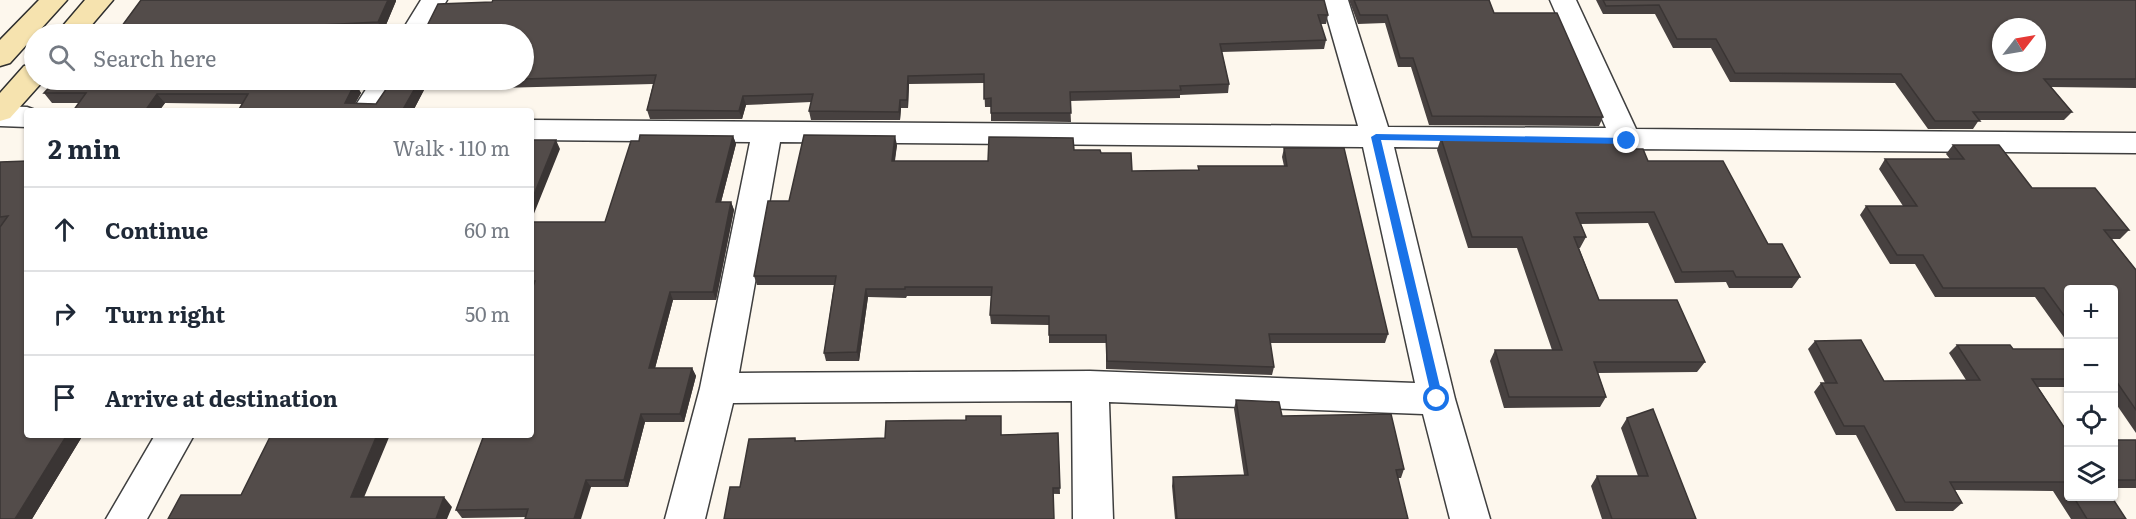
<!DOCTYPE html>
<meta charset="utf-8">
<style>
:root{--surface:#fff;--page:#f2f2f3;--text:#1f2937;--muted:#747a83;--line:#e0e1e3}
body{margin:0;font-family:Literata,serif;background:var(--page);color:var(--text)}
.controls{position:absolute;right:18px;bottom:18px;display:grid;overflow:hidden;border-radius:6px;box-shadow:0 2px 4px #0004}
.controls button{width:54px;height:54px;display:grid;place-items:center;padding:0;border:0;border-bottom:2px solid var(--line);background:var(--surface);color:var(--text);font:30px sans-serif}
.compass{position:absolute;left:1992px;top:18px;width:54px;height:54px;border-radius:50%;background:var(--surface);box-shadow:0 2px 4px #0004;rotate:59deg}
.stop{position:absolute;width:18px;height:18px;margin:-14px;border:4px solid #1a73e8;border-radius:50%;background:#fff}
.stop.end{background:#1a73e8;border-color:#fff;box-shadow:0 2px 6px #0008}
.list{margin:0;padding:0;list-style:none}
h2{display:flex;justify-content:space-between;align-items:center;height:78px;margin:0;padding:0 24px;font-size:26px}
h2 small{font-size:20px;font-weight:400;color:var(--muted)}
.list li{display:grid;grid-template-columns:39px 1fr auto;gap:18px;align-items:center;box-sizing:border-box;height:84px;padding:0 24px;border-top:2px solid var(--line)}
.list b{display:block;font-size:22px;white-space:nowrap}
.list em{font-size:20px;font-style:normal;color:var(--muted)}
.icon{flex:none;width:33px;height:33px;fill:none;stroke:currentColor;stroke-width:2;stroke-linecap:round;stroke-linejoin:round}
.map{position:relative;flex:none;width:2136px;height:519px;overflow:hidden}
.search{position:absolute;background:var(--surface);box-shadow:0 2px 4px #0004;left:24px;top:24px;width:510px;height:66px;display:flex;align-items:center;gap:15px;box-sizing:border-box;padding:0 21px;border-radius:33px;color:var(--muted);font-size:22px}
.panel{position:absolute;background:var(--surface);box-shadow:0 2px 4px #0004;left:24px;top:108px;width:510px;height:330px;border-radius:6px}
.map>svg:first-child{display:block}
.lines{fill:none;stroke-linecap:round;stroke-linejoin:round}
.street-casing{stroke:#3f3f3f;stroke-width:3}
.secondary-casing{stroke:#2e2e2e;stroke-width:3}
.street{fill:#fff;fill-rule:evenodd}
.secondary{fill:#f6e3af;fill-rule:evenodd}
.wall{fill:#474140}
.shaded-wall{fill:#3a3534}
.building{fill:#534c4a;stroke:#3a3534;stroke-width:1.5;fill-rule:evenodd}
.route{fill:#1a73e8}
</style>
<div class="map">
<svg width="2136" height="519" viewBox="0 0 2136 519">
<rect width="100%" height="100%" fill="#fdf7ed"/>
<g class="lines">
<defs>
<path id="street" d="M 421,0 L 447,0 L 426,34 L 400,34 Z
M 1322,0 L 1348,0 L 1388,127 L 1606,128 L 1550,0 L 1576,0 L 1636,129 L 2136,133 L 2136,153 L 1634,149 L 1627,151 L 1619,149 L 1394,147 L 1455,399 L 1490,519 L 1450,519 L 1423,414 L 1109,402 L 1113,519 L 1073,519 L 1072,401 L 733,403 L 705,519 L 665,519 L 700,388 L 750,142 L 531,140 L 531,120 L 1358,126 ZM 780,142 L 1363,147 L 1415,383 L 1090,371 L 739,373 Z
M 372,80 L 400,80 L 382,111 L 352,111 Z
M 0,106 L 27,107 L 38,111 L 27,111 L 27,127 L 0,126 Z
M 155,435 L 194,435 L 147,519 L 106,519 Z"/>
<path id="secondary" d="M 39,0 L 67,0 L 10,63 L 0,66 L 0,40 Z
M 85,0 L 113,0 L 84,34 L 56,34 Z
M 34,64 L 34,80 L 44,80 L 10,118 L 0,121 L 0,93 L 24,66 Z"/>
</defs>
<use href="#street" class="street-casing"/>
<use href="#secondary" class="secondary-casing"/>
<use href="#street" class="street"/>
<use href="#secondary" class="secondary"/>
</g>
<path class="wall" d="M 141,0 L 396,0 L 396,1 L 383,32 L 326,34 L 116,34 Z
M 1349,0 L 1489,0 L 1494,13 L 1603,117 L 1599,126 L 1429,125 L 1411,67 L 1398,67 L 1385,23 L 1358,24 Z
M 1596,0 L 2136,0 L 2136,88 L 2051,87 L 2072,112 L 2064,120 L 1979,120 L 1973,129 L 1928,129 L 1895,83 L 1730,82 L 1711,48 L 1673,48 L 1655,14 L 1603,14 Z
M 1328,15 L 1326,24 L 1320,24 L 1326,40 L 1324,49 L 1222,52 L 1229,84 L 1228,93 L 1180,95 L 1180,98 L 1070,101 L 1071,122 L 991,121 L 991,107 L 985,107 L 984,83 L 909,84 L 908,108 L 901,108 L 900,120 L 811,120 L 809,111 L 811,102 L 746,105 L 742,119 L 650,119 L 647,110 L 653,84 L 494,88 L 493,85 L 422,87 L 424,90 L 413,111 L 242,104 L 165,103 L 159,111 L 73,111 L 79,103 L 52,103 L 44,93 L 56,80 L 293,80 L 288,86 L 355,83 L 361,93 L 355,103 L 376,104 L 402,81 L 401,80 L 524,80 L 524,34 Z
M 733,136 L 736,144 L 721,202 L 731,202 L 734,210 L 716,300 L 673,300 L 655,368 L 692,368 L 696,376 L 684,422 L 645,422 L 628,487 L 591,487 L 526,517 L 462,518 L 456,510 L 484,435 L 532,289 L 531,289 L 531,222 L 605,222 Z
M 1441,138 L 1620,149 L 1648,161 L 1768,244 L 1800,277 L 1792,288 L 1729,288 L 1726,282 L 1675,283 L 1648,223 L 1581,224 L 1586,237 L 1580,248 L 1579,248 L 1599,300 L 1705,362 L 1697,372 L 1598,373 L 1606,397 L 1600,407 L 1504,408 L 1490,361 L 1495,350 L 1552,350 L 1517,248 L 1468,248 L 1437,150 Z
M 897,145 L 895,161 L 988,161 L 1074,150 L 1101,153 L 1132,171 L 1198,170 L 1198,166 L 1284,166 L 1282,157 L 1284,148 L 1388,334 L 1385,343 L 1270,343 L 1274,367 L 1272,375 L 1106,369 L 1106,343 L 1049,343 L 1049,325 L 991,324 L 990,315 L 991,296 L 907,296 L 906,298 L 868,297 L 859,361 L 826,361 L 824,353 L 834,285 L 757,285 L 754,276 L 789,201 Z
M 1953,145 L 2032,188 L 2129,230 L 2120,239 L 2112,239 L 2136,270 L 2136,433 L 2114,401 L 2114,290 L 2068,290 L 2068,343 L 2035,297 L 1935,297 L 1915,264 L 1890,264 L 1860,215 L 1866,206 L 1903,206 L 1879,169 L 1885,159 L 1950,159 L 1946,154 Z
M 27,161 L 27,435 L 83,435 L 32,519 L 0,226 L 0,162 Z
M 1815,341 L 1884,381 L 1966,380 L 1949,353 L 1957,345 L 2013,349 L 2068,349 L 2068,387 L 2038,387 L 2068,433 L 2068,496 L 2111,496 L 2126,519 L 2071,519 L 2053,491 L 1955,490 L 1962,503 L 1953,511 L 1896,511 L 1856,435 L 1836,435 L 1814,392 L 1821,383 L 1825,383 L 1808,349 Z
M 1236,400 L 1282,416 L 1404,469 L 1401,478 L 1398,478 L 1408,519 L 1175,519 L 1172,486 L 1173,477 L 1244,475 L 1234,409 Z
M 1627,418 L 1696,519 L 1602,519 L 1591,486 L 1597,476 L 1638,476 L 1621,428 Z
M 1001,422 L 1001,435 L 1058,433 L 1060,494 L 740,487 L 795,438 L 796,441 L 885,438 Z
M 2114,440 L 2136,440 L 2136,488 L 2114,488 Z"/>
<path class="shaded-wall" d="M 388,0 L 396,0 L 396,1 L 383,32 L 378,22 Z
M 321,25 L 326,34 L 313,34 Z
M 908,76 L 909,84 L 908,108 L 907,100 Z
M 280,80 L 293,80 L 281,96 L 274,87 Z
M 419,81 L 424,90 L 413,111 L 402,111 Z
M 355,83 L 361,93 L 351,111 L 345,103 Z
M 157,94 L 165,103 L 159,111 L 145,111 Z
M 743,96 L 746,105 L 742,119 L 739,111 Z
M 900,100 L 901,108 L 900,120 L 899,112 Z
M 733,136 L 736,144 L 719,210 L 716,202 Z
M 895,136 L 897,145 L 893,170 L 892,161 Z
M 556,140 L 560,149 L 531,221 L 531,202 Z
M 731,202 L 734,210 L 716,300 L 713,292 Z
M 866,289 L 868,297 L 859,361 L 857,352 Z
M 670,292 L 673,300 L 653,376 L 649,368 Z
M 692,368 L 696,376 L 684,422 L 680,414 Z
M 641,414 L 645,422 L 628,487 L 624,480 Z
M 67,435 L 83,435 L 32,519 L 15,519 Z
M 377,435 L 390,435 L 360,507 L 351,497 Z
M 586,480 L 591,487 L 581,519 L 574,519 Z
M 444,497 L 452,507 L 447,519 L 436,519 Z"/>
<path class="building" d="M 141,0 L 388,0 L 378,22 L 321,25 L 313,34 L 116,34 Z
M 493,0 L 1324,0 L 1328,15 L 1318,15 L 1326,40 L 1220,44 L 1229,84 L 1180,86 L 1181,90 L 1070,92 L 1071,113 L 991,113 L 991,98 L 984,99 L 984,74 L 908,76 L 907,100 L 900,100 L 899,112 L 809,111 L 813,94 L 743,96 L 739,111 L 647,110 L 656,75 L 524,79 L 524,34 L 423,34 L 438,4 L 492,2 Z
M 1354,0 L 1489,0 L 1494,13 L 1557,13 L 1603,117 L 1432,116 L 1413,58 L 1400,58 L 1387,15 L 1360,15 Z
M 1603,0 L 2136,0 L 2136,79 L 2044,79 L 2072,112 L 1973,112 L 1980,121 L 1935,121 L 1901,74 L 1735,73 L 1716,39 L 1677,39 L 1659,5 L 1606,6 ZM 2001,27 L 2037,27 L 2037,63 L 2001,63 Z
M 56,80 L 280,80 L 274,87 L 355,83 L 345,103 L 376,104 L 391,82 L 419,81 L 402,111 L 238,111 L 248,94 L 157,94 L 145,111 L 73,111 L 86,93 L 44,93 Z
M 640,135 L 733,136 L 716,202 L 731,202 L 713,292 L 670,292 L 649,368 L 692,368 L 680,414 L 641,414 L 624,480 L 586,480 L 574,519 L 525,519 L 528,509 L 456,510 L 484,435 L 531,435 L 531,292 L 535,281 L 531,281 L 531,222 L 605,222 L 631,141 L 639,141 Z
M 804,135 L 895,136 L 892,161 L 988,161 L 989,137 L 1073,138 L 1074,150 L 1100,150 L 1101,153 L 1131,153 L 1132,171 L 1199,170 L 1198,166 L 1287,166 L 1284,148 L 1344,148 L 1388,334 L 1269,334 L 1274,367 L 1107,361 L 1106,335 L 1049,335 L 1049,316 L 990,315 L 992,287 L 905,287 L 905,289 L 866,289 L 857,352 L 824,353 L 836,276 L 754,276 L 768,201 L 789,201 Z
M 1441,138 L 1616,140 L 1620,149 L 1643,149 L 1648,161 L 1723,161 L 1768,244 L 1782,244 L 1800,277 L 1736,277 L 1733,271 L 1682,272 L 1654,212 L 1576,213 L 1586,237 L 1574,237 L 1599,300 L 1677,300 L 1705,362 L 1594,362 L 1606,397 L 1509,397 L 1495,350 L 1562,350 L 1522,237 L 1472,237 Z
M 531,140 L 556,140 L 531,202 Z
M 1953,145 L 1999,145 L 2032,188 L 2095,188 L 2129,230 L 2104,230 L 2136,270 L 2136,410 L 2114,378 L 2114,290 L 2068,290 L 2068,321 L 2044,288 L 1943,288 L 1923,255 L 1897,255 L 1866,206 L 1917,206 L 1885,159 L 1964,159 Z
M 27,161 L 27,435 L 67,435 L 15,519 L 0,519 L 0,227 L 8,216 L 0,217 L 0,162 Z
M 1861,340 L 1884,381 L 1980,380 L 1957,345 L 2010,345 L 2013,349 L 2068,349 L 2068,379 L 2032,379 L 2068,433 L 2068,490 L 2064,482 L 1950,482 L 1962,503 L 1905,502 L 1864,426 L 1844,426 L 1821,383 L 1837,383 L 1815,341 Z
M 1236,400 L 1279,402 L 1282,416 L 1391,414 L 1404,469 L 1396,470 L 1408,519 L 1177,519 L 1173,477 L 1248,475 Z
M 1653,409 L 1696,519 L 1612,519 L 1597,476 L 1648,476 L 1627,418 Z
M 966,416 L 1001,416 L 1001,435 L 1058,433 L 1060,488 L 1053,488 L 1054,519 L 724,519 L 730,487 L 740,487 L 749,439 L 795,438 L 795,441 L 885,438 L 886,421 L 966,420 Z
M 271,435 L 377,435 L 351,497 L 444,497 L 436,519 L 168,519 L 181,495 L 241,495 Z
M 2114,440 L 2136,440 L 2136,480 L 2114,480 Z
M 2073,496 L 2111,496 L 2126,519 L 2087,519 Z"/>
<path class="route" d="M 1376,134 L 1627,138 L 1631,141 L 1627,144 L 1381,140 L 1443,399 L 1437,403 L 1432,399 L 1371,137 Z"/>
</svg>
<div class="controls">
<button>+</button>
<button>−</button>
<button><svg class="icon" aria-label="locate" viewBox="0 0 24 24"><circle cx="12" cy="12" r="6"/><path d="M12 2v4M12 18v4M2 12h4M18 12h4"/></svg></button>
<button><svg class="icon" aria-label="layers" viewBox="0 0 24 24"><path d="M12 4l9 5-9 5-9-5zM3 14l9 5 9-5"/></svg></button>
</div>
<svg class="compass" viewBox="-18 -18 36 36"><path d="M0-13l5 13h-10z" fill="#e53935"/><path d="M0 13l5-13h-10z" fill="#747a83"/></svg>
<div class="stop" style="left:1437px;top:399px"></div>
<div class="stop end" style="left:1627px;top:141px"></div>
<div class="search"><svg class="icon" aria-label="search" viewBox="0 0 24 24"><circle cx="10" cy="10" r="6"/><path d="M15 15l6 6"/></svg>Search here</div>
<section class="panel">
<h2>2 min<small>Walk · 110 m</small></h2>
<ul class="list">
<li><svg class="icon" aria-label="ahead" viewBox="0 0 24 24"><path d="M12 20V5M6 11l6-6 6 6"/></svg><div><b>Continue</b></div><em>60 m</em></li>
<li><svg class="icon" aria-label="right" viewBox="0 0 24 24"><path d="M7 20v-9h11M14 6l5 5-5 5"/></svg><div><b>Turn right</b></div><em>50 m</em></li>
<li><svg class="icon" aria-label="arrive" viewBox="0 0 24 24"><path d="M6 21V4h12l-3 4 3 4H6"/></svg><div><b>Arrive at destination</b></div></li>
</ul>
</section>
</div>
